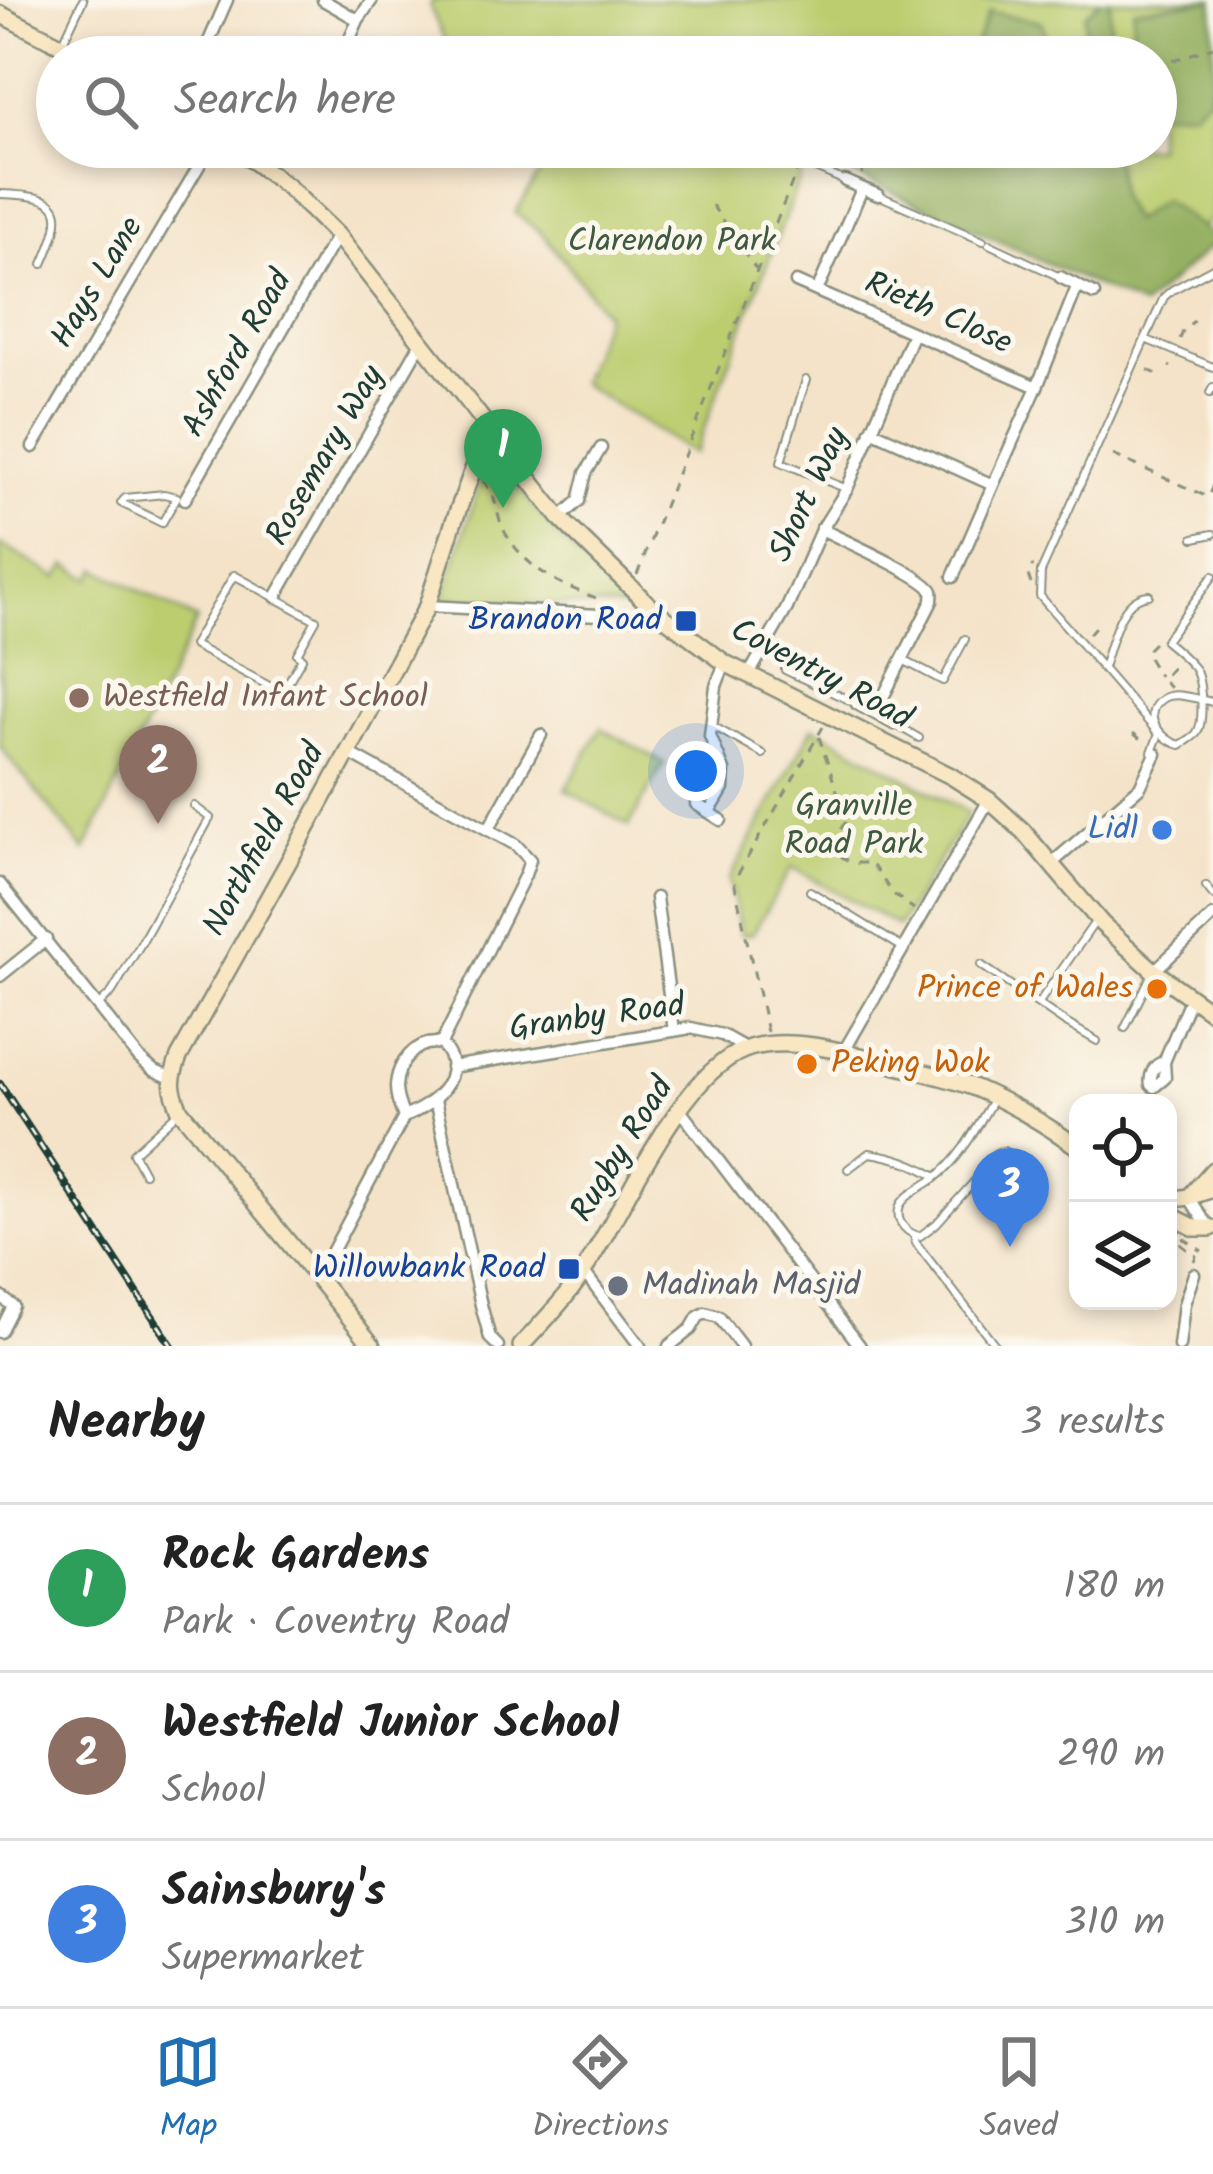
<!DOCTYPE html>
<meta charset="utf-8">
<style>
:root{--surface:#fff;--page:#f2f2f2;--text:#222;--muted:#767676;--line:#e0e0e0;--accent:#1f6fb2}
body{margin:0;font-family:Kalam,sans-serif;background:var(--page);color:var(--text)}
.controls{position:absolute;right:36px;bottom:36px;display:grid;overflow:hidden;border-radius:24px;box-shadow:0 6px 18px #0003}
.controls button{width:108px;height:108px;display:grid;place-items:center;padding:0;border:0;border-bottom:3px solid var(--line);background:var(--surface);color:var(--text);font:60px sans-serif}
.you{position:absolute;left:696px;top:771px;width:42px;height:42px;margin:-30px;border:9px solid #fff;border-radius:50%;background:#1a73e8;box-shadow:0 0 0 18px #1a73e833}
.badge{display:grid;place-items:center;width:78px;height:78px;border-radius:50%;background:var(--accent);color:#fff;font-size:39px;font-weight:700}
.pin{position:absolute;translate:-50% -99px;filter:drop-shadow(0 3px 6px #0008)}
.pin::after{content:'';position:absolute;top:63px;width:42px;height:36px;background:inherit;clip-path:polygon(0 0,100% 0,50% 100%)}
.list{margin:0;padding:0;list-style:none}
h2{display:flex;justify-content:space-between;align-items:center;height:156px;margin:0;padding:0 48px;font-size:51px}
h2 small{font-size:39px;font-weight:400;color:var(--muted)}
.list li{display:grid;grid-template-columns:78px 1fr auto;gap:36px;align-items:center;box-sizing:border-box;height:168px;padding:0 48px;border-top:3px solid var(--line)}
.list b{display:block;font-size:45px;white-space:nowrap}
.list p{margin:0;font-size:39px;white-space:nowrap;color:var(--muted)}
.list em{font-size:39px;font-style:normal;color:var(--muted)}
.icon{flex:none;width:66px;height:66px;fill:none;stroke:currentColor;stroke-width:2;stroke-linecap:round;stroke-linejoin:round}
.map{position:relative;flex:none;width:1213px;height:1346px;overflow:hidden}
.search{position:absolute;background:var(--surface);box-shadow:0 6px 18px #0003;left:36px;right:36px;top:36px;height:132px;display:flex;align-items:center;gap:30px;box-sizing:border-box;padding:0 42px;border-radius:66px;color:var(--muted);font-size:45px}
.sheet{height:660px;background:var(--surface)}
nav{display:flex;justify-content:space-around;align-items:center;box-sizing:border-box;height:168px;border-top:3px solid var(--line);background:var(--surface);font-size:33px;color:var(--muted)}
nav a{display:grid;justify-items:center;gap:6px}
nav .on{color:var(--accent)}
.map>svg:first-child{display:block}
.green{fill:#bccd6f;stroke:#6e8552;stroke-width:3}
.forest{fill:#95b062;stroke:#5a764b;stroke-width:3}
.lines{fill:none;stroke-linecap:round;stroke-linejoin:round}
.lane-casing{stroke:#8a907e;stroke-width:10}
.street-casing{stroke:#8a907e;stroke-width:15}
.secondary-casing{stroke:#8a907e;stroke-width:20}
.path{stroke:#8a907e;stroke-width:3;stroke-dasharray:9 9;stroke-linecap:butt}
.lane{stroke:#fff;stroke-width:6}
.street{stroke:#fff;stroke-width:10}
.secondary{stroke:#f9e7c3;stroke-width:15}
.rail-casing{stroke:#1f3d34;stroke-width:8}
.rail{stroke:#fbf7ec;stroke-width:3;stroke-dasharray:9;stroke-linecap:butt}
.transit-dot{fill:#1a4fb4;stroke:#fbf7ec;stroke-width:4.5}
.education-dot{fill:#8d6e63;stroke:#fbf7ec;stroke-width:4.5}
.shop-dot{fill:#3f7fe0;stroke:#fbf7ec;stroke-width:4.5}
.food-dot{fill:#e8710a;stroke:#fbf7ec;stroke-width:4.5}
.worship-dot{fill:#6b7280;stroke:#fbf7ec;stroke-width:4.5}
.labels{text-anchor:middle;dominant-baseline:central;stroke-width:10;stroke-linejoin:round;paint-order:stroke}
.park-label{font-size:33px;fill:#3e5a40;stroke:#fbf7ec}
.street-label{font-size:33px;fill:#1f3d34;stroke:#fbf7ec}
.transit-label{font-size:33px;fill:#164399;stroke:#fbf7ec;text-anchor:end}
.education-label{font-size:33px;fill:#785e54;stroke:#fbf7ec;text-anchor:start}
.shop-label{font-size:33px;fill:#366cbe;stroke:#fbf7ec;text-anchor:end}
.food-label{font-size:33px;fill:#c56008;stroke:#fbf7ec;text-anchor:end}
.worship-label{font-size:33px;fill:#5b616d;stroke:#fbf7ec;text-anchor:start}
</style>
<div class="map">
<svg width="1213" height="1346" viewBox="0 0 1213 1346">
<rect width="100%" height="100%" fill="#fbf7ec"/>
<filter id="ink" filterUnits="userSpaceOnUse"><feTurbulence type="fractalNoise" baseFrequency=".00833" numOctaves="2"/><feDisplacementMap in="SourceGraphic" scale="24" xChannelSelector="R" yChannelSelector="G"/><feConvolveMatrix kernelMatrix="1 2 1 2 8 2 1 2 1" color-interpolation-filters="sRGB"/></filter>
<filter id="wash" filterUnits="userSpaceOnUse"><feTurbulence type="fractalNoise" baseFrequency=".004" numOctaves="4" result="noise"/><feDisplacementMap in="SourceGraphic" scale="48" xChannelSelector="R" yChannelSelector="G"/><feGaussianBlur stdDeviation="2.7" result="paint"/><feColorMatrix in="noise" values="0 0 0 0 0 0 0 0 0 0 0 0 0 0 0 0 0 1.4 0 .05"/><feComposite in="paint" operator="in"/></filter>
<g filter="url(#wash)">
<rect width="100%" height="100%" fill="#f4e3c9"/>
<path class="green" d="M 433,0 L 1213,0 L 1213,215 L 1142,307 L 809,154 L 694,454 L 580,383 L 606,314 L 543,234 L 515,213 L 544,166 L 550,147 L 1156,147 L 1156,57 L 468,57 L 448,48 L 430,7 Z
M 499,466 L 564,542 L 626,608 L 443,598 L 483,473 Z
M 0,544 L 58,578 L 67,565 L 91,579 L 97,569 L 197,620 L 85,851 L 0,747 Z
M 813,727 L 969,813 L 898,926 L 792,867 L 752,934 L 741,935 L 729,880 Z
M 601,728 L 664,763 L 629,826 L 566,790 Z"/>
<path class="forest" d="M 1101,0 L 1110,0 L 1110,57 L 1086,57 L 1085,15 Z
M 1213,0 L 1213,76 L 1208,96 L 1192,111 L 1159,112 L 1156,99 L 1156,57 L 1131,57 L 1134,9 Z
M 989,12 L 1042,22 L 1051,57 L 970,57 Z
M 811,147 L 1114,147 L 1119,196 L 1132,221 L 1163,200 L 1213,236 L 1213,244 L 1142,307 L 809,153 Z"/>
</g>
<g filter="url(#ink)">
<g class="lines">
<defs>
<path id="lane" d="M 63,42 L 83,0
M 813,167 L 845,181
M 0,194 C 64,196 68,207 43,264
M 878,195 L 983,241
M 989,244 L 1060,277
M 1145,339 L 1213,367
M 806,380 L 781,462 L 847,489
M 1210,393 L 1213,387
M 164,494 L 177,497 L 162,523 L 121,503 L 125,498 Z
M 1194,538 L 1213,534
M 234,575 L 316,620 L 297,654 L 302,658 L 282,693 L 193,645 Z
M 1213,576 L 1165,641 C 1175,649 1186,658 1194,668 C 1202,679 1205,723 1196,734 C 1193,737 1184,743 1180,745 C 1163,741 1139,715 1162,699 C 1175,690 1198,700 1213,702
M 903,660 L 943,681 L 965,639
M 1103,667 C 1112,643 1119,597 1149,595
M 785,670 L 857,704
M 711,725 L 763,754
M 896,725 L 919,738
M 1152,752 L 1159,734 L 1040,596 L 1041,572 L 1164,297 L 1172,290 L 1213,268
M 1206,886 L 1213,895
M 810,891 L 903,948
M 981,965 L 1066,1023 L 1097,1041
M 1038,1004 L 1097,919
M 98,1006 L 112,992 L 139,947 L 210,818 L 194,806
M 1125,1028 L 1153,972
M 993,1100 C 976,1128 961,1158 935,1178 C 925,1186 901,1196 899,1209 C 896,1223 908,1234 920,1236 L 936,1224 L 981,1174 L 994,1185
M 848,1169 L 869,1153 C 893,1156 916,1164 936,1177
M 982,1172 C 988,1163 992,1151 1004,1151 L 1013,1158
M 144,1173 L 133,1153 L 177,1113
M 914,1236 L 916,1243 L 996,1346"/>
<path id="street" d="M 323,0 L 358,20 L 372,0
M 202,57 L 227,0
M 342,57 L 358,20
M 845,181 L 878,195
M 1060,277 L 1094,294
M 796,282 L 1037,387 L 993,485
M 817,291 L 862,189
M 1037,387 L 1077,287
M 871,430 L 993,485 L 953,577
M 33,447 L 210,147
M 185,499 L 337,235
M 560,518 L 579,501 L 586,473 L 601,448
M 821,529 C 839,538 927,577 932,591 C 933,594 932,598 932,601 L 875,713
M 276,597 L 422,341
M 427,606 L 637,617 L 652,608
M 748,676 L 787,608 L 820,532 L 847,489 L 913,333
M 857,704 L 894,724
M 347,752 L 516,845 L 530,860 L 525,875 L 441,1044
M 696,804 L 721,820
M 710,811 L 723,789 L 724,770 L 710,736 L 716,686 L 725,663
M 488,830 L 541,735
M 1051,864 L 1140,787 L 1156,754
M 0,884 L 139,1058 L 153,1070 L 171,1078
M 656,898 L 674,1031
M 1154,971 L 1213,916
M 0,976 L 46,939
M 844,1051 L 989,800
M 451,1067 L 691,1028 L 722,1035 L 747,1049
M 1154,1087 L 1151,1085 C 1149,1075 1154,1064 1164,1062 L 1191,997
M 1154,1087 L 1165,1078 L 1164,1062
M 435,1100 L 481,1305 L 490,1338 L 498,1346
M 680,1110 L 860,1346
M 404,1117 C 400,1108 396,1098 396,1087 C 397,1063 416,1039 441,1044
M 1189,1197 L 1203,1219 L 1212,1228
M 583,1271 L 640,1346
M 317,1280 L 404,1117 C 432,1106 471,1075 441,1044
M 0,1296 L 13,1306 L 0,1332
M 669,1346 L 691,1329 L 698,1317 L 705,1313 L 719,1317 L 741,1346
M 1179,1346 L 1184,1304 L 1194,1274"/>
<path id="secondary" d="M 0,14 L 84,57
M 234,147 L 288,187 L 337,235 L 560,518 L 652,608 L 725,663 L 951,776 L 989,800 L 1023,831 L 1102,924 L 1154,971 L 1213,1013
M 1191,1195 L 1213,1170
M 1168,1200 L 1189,1197 L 1213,1189
M 1168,1214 L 1195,1228 L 1211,1228
M 373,1346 L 180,1110 C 170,1087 170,1081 179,1057 L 305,832 L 427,606 L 453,524 L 489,426
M 521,1346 C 539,1326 559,1306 575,1284 C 619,1223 675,1077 744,1050 C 784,1035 839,1050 879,1061 C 910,1070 945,1076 975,1088 C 1013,1104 1045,1124 1078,1147"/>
</defs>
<use href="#lane" class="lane-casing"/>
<use href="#street" class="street-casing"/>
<use href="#secondary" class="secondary-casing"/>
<path class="path" d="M 1156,66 L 1213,47
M 862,175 L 864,147
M 712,205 L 758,272
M 1210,315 L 1213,313
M 1180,339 L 1184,329 L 1194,321
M 1169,366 L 1171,367
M 1148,370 L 1164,377
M 1113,455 L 1208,497 L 1213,485
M 483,481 C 499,499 495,516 506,534 C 528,571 564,587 602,600 L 603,603
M 637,575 L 806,147
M 1031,584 L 1028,575 L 1033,565
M 1089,634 L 1099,622
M 1154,643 L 1148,649 L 1147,656 L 1159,676
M 1170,688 L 1162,679 L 1175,664
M 1133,733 L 1145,743
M 819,737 L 847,821 C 836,832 835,843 842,857 L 852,863 L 871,863 L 893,894 L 914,909
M 767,1032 L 734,881 L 823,727
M 1176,1233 L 1171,1237 L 1196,1256 L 1194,1261
M 1183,1238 L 1202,1251"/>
<use href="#lane" class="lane"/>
<use href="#street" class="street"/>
<use href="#secondary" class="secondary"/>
<defs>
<path id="rail" d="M 0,1084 L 172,1346"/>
</defs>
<use href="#rail" class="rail-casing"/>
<use href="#rail" class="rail"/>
</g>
</g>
<g class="transit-dot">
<rect x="674" y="609" width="24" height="24" rx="6"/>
<rect x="557" y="1257" width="24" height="24" rx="6"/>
</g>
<circle class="education-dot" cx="79" cy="698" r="12"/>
<circle class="shop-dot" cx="1162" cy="830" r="12"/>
<g class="food-dot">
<circle cx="1157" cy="989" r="12"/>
<circle cx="807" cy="1064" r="12"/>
</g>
<circle class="worship-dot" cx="618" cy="1286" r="12"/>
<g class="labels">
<g class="park-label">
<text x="672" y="242">Clarendon Park</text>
<text x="854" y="807">Granville<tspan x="854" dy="38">Road Park</tspan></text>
</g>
<g class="street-label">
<text transform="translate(98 283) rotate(-59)">Hays Lane</text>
<text transform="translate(938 314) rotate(24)">Rieth Close</text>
<text transform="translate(238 354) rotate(-60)">Ashford Road</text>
<text transform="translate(326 456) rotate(-60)">Rosemary Way</text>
<text transform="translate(810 495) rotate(-65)">Short Way</text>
<text transform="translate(821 675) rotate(28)">Coventry Road</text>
<text transform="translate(265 840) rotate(-61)">Northfield Road</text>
<text transform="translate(597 1018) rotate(-8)">Granby Road</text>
<text transform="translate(623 1150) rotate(-58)">Rugby Road</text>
</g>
<g class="transit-label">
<text x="662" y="621">Brandon Road</text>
<text x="545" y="1269">Willowbank Road</text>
</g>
<g class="education-label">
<text x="103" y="698">Westfield Infant School</text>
</g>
<g class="shop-label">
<text x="1138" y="830">Lidl</text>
</g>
<g class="food-label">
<text x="1133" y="989">Prince of Wales</text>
<text x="831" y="1064" text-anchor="start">Peking Wok</text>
</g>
<g class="worship-label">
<text x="642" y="1286">Madinah Masjid</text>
</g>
</g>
</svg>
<div class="controls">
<button><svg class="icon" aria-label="locate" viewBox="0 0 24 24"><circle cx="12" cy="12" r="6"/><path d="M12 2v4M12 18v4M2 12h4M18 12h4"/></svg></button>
<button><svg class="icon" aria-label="layers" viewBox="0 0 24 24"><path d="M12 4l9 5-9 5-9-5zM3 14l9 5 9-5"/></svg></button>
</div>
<div class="you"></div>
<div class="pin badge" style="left:503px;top:508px;background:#2e9e5b">1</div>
<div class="pin badge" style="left:158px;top:824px;background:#8d6e63">2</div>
<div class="pin badge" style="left:1010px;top:1247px;background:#3f7fe0">3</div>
<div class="search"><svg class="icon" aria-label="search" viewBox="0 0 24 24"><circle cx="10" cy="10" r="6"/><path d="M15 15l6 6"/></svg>Search here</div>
</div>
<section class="sheet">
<h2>Nearby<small>3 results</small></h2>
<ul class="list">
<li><span class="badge" style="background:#2e9e5b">1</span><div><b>Rock Gardens</b><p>Park · Coventry Road</p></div><em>180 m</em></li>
<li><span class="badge" style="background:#8d6e63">2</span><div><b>Westfield Junior School</b><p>School</p></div><em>290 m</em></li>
<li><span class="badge" style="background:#3f7fe0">3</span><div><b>Sainsbury's</b><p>Supermarket</p></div><em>310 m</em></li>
</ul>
</section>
<nav>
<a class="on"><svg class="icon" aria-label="map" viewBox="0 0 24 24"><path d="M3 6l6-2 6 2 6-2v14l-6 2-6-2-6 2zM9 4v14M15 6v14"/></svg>Map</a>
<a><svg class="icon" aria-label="directions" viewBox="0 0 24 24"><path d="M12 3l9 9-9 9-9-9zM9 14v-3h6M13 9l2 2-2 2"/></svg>Directions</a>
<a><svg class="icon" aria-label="saved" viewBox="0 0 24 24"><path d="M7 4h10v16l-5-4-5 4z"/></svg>Saved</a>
</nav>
